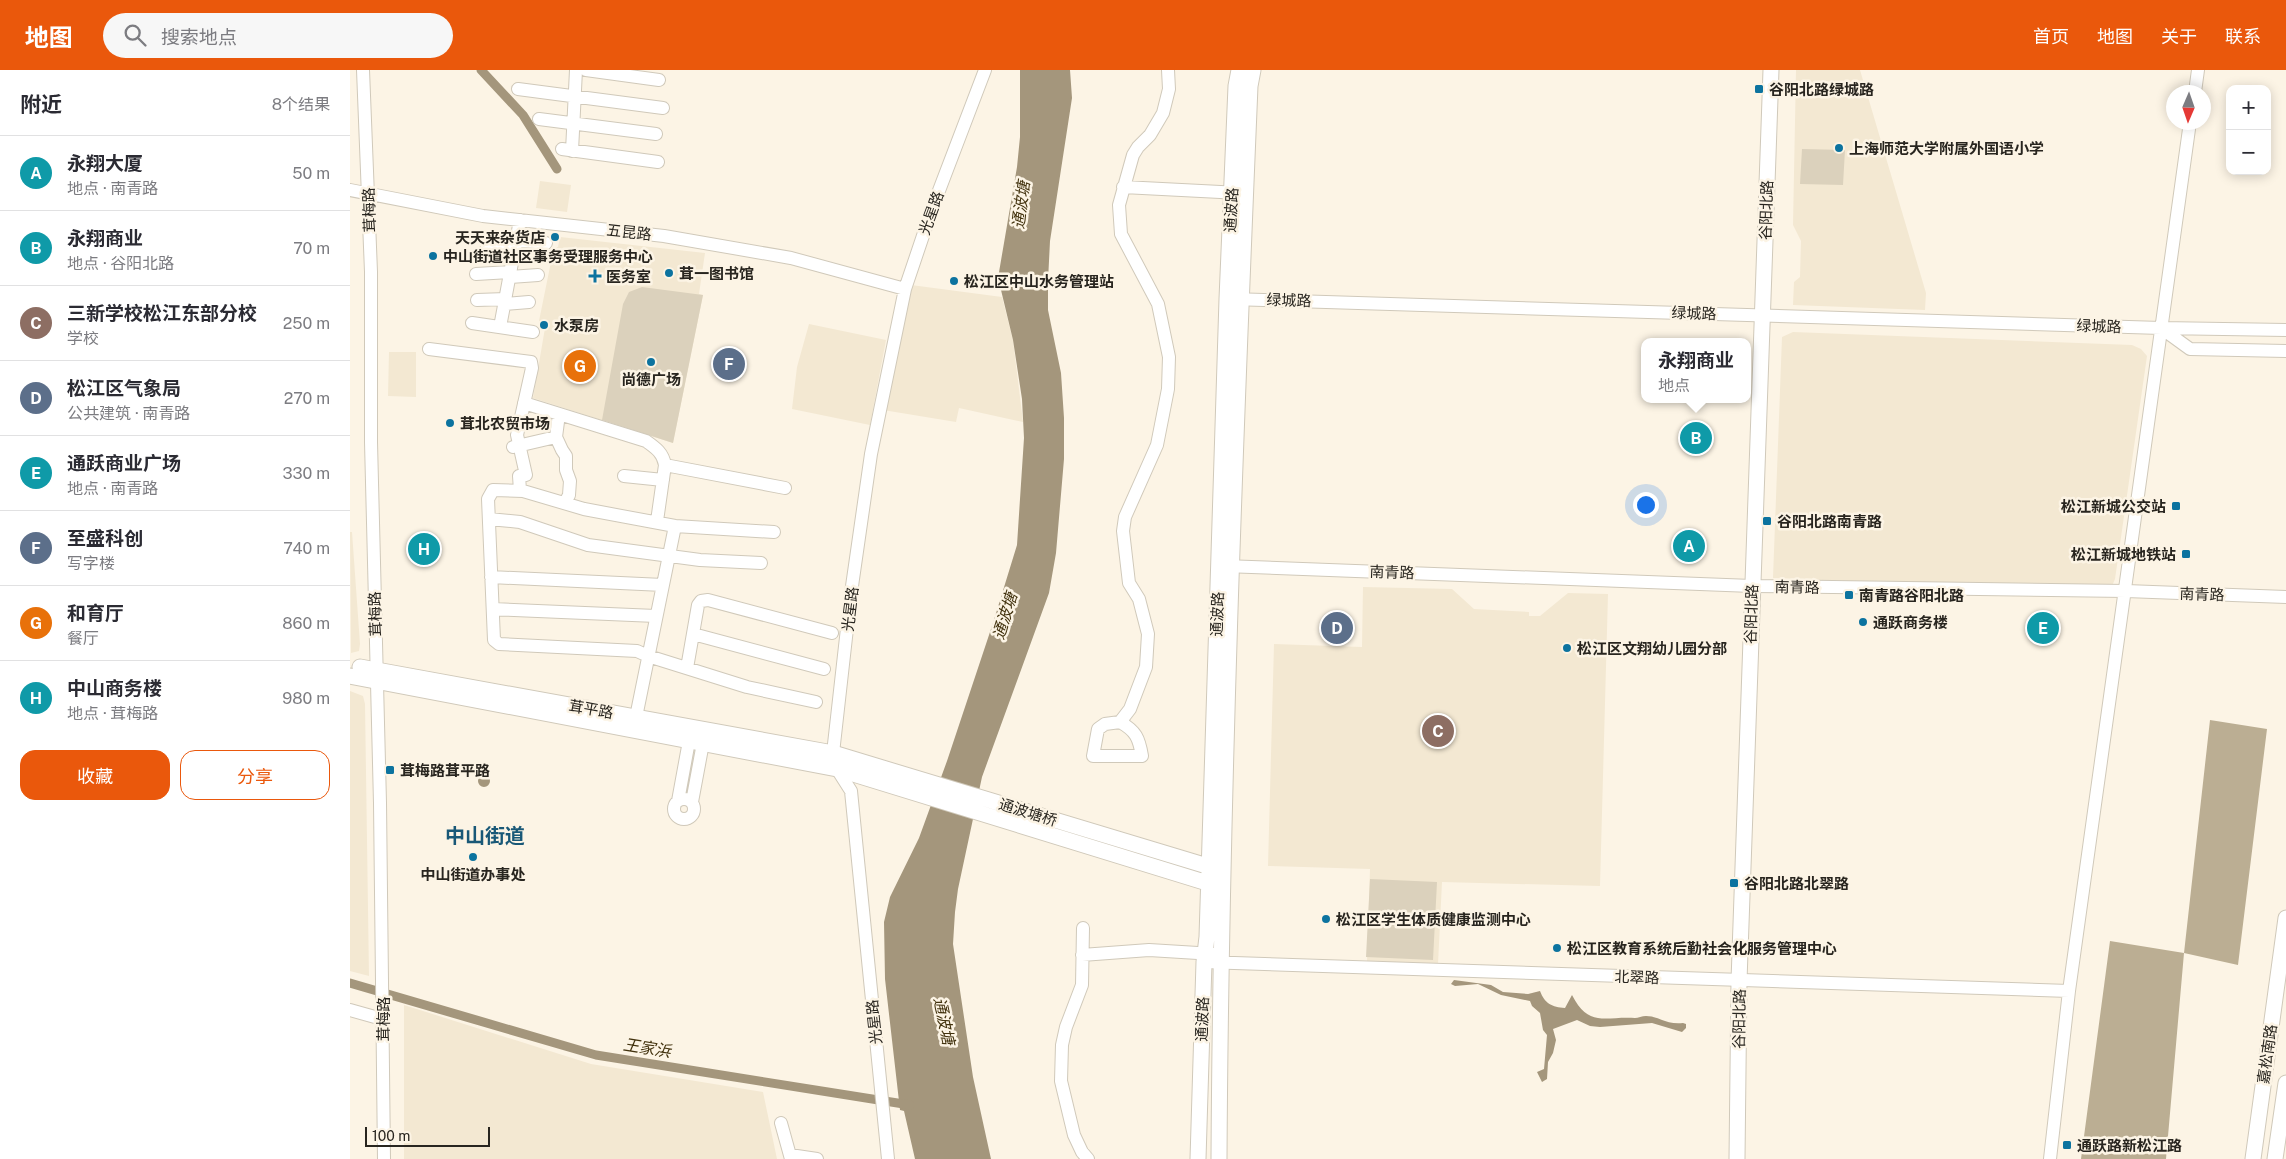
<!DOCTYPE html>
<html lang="zh">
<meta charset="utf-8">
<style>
:root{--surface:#fff;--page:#f7f7f7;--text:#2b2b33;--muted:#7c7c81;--line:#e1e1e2;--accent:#ea580c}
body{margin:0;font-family:"Public Sans","Noto Sans SC",sans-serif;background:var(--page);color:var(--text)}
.controls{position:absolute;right:15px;top:15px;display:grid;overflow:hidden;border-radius:10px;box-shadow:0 2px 12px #0003}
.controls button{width:45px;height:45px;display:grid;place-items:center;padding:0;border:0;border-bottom:1px solid var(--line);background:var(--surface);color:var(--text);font:25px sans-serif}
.compass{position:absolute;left:1816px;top:15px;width:45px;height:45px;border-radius:50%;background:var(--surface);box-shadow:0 2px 12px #0003;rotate:182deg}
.scale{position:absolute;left:15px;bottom:12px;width:125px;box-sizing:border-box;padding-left:5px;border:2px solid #28251f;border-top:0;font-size:14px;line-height:18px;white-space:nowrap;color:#28251f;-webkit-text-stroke:4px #fcf4e5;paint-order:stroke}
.you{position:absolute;left:1295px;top:434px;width:18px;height:18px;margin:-12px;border:4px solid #fff;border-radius:50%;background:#1a73e8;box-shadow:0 0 0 8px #1a73e833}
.badge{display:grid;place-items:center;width:32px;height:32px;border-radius:50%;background:var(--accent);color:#fff;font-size:16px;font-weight:700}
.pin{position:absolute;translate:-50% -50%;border:2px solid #fff;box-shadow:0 1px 5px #0006}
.popup{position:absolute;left:1291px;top:268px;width:110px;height:65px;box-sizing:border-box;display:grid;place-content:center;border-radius:10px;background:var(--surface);filter:drop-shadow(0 1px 4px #0005);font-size:16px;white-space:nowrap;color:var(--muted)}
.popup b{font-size:19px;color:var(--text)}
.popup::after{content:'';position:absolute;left:50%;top:100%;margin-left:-10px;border:10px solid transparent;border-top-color:var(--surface)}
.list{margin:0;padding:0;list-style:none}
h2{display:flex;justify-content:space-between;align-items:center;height:65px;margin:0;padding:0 20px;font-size:21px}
h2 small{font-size:16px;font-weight:400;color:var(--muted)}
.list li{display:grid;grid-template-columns:32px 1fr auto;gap:15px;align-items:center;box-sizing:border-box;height:75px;padding:0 20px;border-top:1px solid var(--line)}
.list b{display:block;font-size:19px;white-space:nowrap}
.list p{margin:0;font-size:16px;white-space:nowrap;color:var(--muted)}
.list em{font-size:16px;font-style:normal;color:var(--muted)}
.actions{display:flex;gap:10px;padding:15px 20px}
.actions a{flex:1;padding:11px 0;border:1px solid var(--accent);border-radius:15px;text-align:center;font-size:18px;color:var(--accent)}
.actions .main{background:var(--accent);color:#fff}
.icon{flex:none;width:28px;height:28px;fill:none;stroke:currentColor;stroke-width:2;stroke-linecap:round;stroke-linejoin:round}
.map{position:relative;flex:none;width:1936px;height:1089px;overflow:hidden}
header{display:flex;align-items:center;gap:30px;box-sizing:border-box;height:70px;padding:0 25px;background:var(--accent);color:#fff}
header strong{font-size:24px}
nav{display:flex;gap:28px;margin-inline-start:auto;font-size:18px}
.search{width:350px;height:45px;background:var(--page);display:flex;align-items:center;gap:12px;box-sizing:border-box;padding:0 18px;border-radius:28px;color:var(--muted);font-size:19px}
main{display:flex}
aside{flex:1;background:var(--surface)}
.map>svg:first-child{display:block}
.built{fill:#f3e8d2}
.green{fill:#dbd1bc}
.forest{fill:#bbae93}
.water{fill:#a4967c}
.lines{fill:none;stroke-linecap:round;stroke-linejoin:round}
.canal{stroke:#a4967c;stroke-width:9}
.minor-casing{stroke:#d0c9ba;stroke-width:14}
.major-casing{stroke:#d0c9ba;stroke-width:17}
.minor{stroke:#fff;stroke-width:12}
.major{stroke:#fff;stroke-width:15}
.poi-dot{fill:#0c739f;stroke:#fcf4e5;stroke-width:2}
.labels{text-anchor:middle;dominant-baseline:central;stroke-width:5;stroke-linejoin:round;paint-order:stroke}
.poi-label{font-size:15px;font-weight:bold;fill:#28251f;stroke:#fcf4e5;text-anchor:start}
.street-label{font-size:15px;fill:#28251f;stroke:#fcf4e5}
.water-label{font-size:16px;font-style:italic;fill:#42320e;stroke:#fcf4e5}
.district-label{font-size:20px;font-weight:bold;fill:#195877;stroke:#fcf4e5}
</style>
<header>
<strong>地图</strong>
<div class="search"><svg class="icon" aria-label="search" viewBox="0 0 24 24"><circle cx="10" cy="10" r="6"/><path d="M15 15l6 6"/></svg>搜索地点</div>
<nav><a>首页</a><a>地图</a><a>关于</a><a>联系</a></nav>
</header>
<main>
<aside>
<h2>附近<small>8个结果</small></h2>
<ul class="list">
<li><span class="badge" style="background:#0f9aa8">A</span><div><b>永翔大厦</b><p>地点 · 南青路</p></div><em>50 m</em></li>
<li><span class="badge" style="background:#0f9aa8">B</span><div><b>永翔商业</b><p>地点 · 谷阳北路</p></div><em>70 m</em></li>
<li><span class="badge" style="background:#8d6e63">C</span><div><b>三新学校松江东部分校</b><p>学校</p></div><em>250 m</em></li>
<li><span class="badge" style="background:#5c6f8a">D</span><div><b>松江区气象局</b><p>公共建筑 · 南青路</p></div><em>270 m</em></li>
<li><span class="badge" style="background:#0f9aa8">E</span><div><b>通跃商业广场</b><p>地点 · 南青路</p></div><em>330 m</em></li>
<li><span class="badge" style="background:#5c6f8a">F</span><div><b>至盛科创</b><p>写字楼</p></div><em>740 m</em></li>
<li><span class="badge" style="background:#e8710a">G</span><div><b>和育厅</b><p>餐厅</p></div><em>860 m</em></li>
<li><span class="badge" style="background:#0f9aa8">H</span><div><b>中山商务楼</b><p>地点 · 茸梅路</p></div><em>980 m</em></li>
</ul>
<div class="actions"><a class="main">收藏</a><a>分享</a></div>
</aside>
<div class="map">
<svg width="1936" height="1089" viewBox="0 0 1936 1089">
<rect width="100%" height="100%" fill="#fcf4e5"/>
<path class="built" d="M 1446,0 L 1510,0 L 1576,223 L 1575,240 L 1443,235 L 1444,212 L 1450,207 L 1451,171 L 1443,155 Z
M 190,111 L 221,115 L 217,142 L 186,138 Z
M 210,167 L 355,183 L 349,224 L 353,225 L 323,373 L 183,328 L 195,258 L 191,257 L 192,252 L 189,251 L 204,177 L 208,177 Z
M 561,215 L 652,227 L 663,270 L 673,352 L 609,338 L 606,352 L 533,340 Z
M 459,254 L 536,270 L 520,355 L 442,339 L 447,297 Z
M 1443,262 L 1782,275 L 1791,279 L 1797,286 L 1765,509 L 1762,516 L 1753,521 L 1423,508 L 1432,267 Z
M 39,282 L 66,282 L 66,327 L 38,326 Z
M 0,462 L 2,462 L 10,574 L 9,581 L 1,583 Z
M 1013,517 L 1102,519 L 1124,539 L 1179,542 L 1179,546 L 1190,546 L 1218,523 L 1258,524 L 1250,816 L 1092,812 L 1088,894 L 1017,892 L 1020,799 L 918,796 L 924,574 L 1012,577 Z
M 0,621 L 13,626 L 15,634 L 19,906 L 0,901 Z
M 54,935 L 241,994 L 413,1022 L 427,1089 L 54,1089 Z"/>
<path class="green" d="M 1452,79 L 1495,80 L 1493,115 L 1450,114 Z
M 292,217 L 353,225 L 323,373 L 252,350 L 273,234 L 279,222 Z
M 1020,809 L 1087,812 L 1083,890 L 1016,887 Z"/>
<path class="forest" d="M 1860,650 L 1917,659 L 1888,895 L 1834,883 L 1816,1089 L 1731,1089 L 1760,871 L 1834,883 Z"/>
<path class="water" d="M 670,0 L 720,0 L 722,28 L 700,171 L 698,211 L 698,240 L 711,303 L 714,348 L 714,389 L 706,483 L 699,523 L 632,707 L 608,819 L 605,842 L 603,874 L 623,1007 L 641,1089 L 565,1089 L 554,1041 L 550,1040 L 535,909 L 534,852 L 540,827 L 569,768 L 597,691 L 643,553 L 667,475 L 674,368 L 672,329 L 663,270 L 651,220 L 646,218 L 645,208 L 648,208 L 667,97 L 670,67 Z
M128 711a6 6 0 1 1 12 0a6 6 0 1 1-12 0Z
M 1104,910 L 1141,915 L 1153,922 L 1178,924 L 1190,921 C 1195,934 1202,937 1215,938 L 1222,925 C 1239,958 1255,946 1285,948 C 1288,948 1292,946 1296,946 C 1309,946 1316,955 1333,953 L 1336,954 L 1336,958 L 1332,962 L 1302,953 L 1250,957 L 1240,956 L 1227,950 L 1203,959 L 1206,970 L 1203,983 L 1198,992 L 1197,1009 L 1192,1012 L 1187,1002 L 1194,999 L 1197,965 L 1193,960 L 1190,943 L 1182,936 L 1180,931 L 1151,925 L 1128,914 L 1105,916 L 1101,914 Z"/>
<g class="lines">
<path class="canal" d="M 131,0 L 173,45 L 207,99
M 0,913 L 246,985 L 560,1035"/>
<defs>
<path id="minor" d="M 13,0 L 21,202 L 21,372 L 30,733 L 34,1089
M 236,0 L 309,10
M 168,19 L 313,38
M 1845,22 L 1848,0
M 189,49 L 306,64
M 212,79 L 308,92
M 222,81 L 226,0
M 773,117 L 890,123
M 0,120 L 133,146 L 314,166 L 441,188 L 555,219
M 167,170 L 196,173
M 135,181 L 144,175 L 166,175
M 126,204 L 161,202
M 160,207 L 188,205
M 881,229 L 1811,258 L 1936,260
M 127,230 L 156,229
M 155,234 L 179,232
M 122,253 L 183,262
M 150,257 L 170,150
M 1811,258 L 1840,279 L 1936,281
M 79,279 L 181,292 L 182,298 L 167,365 L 176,405 L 169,406 L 170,420
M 174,333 L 296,371 C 306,378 313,383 315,395 L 307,451
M 209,344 L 206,367 L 212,380 L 216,386 L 216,400 L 220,411 L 219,425 L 215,433
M 163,377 L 206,367
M 315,395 L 435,418
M 274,406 L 313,410
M 139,449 L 170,452 L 238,475 L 350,490 L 411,493
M 424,462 L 325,456 L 234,439 L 173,421 L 143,420 L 138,429 L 144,570 L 149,574 L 287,581 L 298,586 L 397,617 L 466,632
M 874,496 L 1402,516 L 1776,521 L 1936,527
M 141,507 L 313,515
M 143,539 L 306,546
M 343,564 L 474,599
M 337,598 L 348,535 L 351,531 L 358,530 L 482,563
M 286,647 L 325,456
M 770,652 C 786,661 789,668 792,686 L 743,686 L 748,659 L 755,654 L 770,652 L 780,639 L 796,597 L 798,564 L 789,529 L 779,513 L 773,461 L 775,447 L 807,375 L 818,319 L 819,287 L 808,234 L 771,164 L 769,135 L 783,85 L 788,77 L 800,65 L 813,43 L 819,19 L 818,0
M324 739a10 10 0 1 1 20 0a10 10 0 1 1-20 0Z
M 328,731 L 339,671
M 342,732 L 353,673
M 733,858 L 732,915 L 716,957 L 712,975 L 711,1011 L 724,1065 L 732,1082 L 738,1089
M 732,885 L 799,880 L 864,884
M 854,892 L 1719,921
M 0,940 L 32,949
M 431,1053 L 441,1089
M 440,1085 L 467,1089
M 538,1089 L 501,721 L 487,699 L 483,683 L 501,523 L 521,384 L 555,219 L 582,139 L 635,0
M 1700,1089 L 1719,921 L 1840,52"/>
<path id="major" d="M 10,597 L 483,683 L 867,799
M 0,606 L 487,699 L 867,816
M 848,1089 L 854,892 L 857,867 L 877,229 L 886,16 L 889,0
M 869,1089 C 871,731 885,374 900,16 L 903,0
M 1387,1089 L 1389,911 L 1421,0
M 1903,1089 L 1936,848
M 1925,1089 L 1936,1013"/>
</defs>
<use href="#minor" class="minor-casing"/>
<use href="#major" class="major-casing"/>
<use href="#minor" class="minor"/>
<use href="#major" class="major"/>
</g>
<g class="poi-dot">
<rect x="1404" y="14" width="10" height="10" rx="2.5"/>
<circle cx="1489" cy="78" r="5"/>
<circle cx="205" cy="167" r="5"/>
<circle cx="83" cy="186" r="5"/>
<circle cx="319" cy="203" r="5"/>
<path d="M242.5 198.5h5v5h5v5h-5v5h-5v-5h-5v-5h5z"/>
<circle cx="604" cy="211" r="5"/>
<circle cx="194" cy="255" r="5"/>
<circle cx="301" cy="292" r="5"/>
<circle cx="100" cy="353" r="5"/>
<rect x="1821" y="431" width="10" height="10" rx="2.5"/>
<rect x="1412" y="446" width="10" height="10" rx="2.5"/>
<rect x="1831" y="479" width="10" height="10" rx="2.5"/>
<rect x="1494" y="520" width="10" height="10" rx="2.5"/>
<circle cx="1513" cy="552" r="5"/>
<circle cx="1217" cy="578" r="5"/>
<rect x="35" y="695" width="10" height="10" rx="2.5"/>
<circle cx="123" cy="787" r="5"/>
<rect x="1379" y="808" width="10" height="10" rx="2.5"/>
<circle cx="976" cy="849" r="5"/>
<circle cx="1207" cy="878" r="5"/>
<rect x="1712" y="1070" width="10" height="10" rx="2.5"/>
</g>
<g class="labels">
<g class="poi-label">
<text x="1419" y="19">谷阳北路绿城路</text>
<text x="1499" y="78">上海师范大学附属外国语小学</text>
<text x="195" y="167" text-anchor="end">天天来杂货店</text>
<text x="93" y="186">中山街道社区事务受理服务中心</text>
<text x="329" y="203">茸一图书馆</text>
<text x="256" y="206">医务室</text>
<text x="614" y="211">松江区中山水务管理站</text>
<text x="204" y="255">水泵房</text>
<text x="301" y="309" text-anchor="middle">尚德广场</text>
<text x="110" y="353">茸北农贸市场</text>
<text x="1816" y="436" text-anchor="end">松江新城公交站</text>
<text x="1427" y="451">谷阳北路南青路</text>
<text x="1826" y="484" text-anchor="end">松江新城地铁站</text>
<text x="1509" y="525">南青路谷阳北路</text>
<text x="1523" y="552">通跃商务楼</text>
<text x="1227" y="578">松江区文翔幼儿园分部</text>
<text x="50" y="700">茸梅路茸平路</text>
<text x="123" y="804" text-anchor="middle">中山街道办事处</text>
<text x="1394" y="813">谷阳北路北翠路</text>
<text x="986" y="849">松江区学生体质健康监测中心</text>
<text x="1217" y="878">松江区教育系统后勤社会化服务管理中心</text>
<text x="1727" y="1075">通跃路新松江路</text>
</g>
<g class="street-label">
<text transform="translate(19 140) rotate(-92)">茸梅路</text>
<text transform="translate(881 140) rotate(-87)">通波路</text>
<text transform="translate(1416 140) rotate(-88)">谷阳北路</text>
<text transform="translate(581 143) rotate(-70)">光星路</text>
<text transform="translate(279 162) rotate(6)">五昆路</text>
<text transform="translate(939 230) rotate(2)">绿城路</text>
<text transform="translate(1344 243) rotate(2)">绿城路</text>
<text transform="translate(1749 256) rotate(2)">绿城路</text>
<text transform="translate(1042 502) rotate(2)">南青路</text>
<text transform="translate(1447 517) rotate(1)">南青路</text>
<text transform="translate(1852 524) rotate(2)">南青路</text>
<text transform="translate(500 539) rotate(-83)">光星路</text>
<text transform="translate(25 544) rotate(-92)">茸梅路</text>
<text transform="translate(867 544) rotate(-88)">通波路</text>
<text transform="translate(1401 544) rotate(-88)">谷阳北路</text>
<text transform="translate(241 639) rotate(10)">茸平路</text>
<text transform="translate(678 742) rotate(17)">通波塘桥</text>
<text transform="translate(1287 907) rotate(2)">北翠路</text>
<text transform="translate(33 949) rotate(-90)">茸梅路</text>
<text transform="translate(852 949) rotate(-88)">通波路</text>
<text transform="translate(1389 949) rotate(-89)">谷阳北路</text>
<text transform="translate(524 952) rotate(-96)">光星路</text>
<text transform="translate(1917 984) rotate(-82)">嘉松南路</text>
</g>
<g class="water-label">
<text transform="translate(671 135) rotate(-83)">通波塘</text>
<text transform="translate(655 546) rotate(-73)">通波塘</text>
<text transform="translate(594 951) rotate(78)">通波塘</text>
<text transform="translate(297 978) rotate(9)">王家浜</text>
</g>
<g class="district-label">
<text x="135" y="766">中山街道</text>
</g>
</g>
</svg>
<div class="controls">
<button>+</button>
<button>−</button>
</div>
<svg class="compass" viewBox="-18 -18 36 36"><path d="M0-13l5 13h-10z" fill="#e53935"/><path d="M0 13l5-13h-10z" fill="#7c7c81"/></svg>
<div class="scale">100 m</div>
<div class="you"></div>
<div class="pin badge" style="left:1339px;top:476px;background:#0f9aa8">A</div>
<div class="pin badge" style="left:1346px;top:368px;background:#0f9aa8">B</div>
<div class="popup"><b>永翔商业</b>地点</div>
<div class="pin badge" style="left:1088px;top:661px;background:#8d6e63">C</div>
<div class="pin badge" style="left:987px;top:558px;background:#5c6f8a">D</div>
<div class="pin badge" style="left:1693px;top:558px;background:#0f9aa8">E</div>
<div class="pin badge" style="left:379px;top:294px;background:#5c6f8a">F</div>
<div class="pin badge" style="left:230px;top:296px;background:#e8710a">G</div>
<div class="pin badge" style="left:74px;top:479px;background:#0f9aa8">H</div>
</div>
</main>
